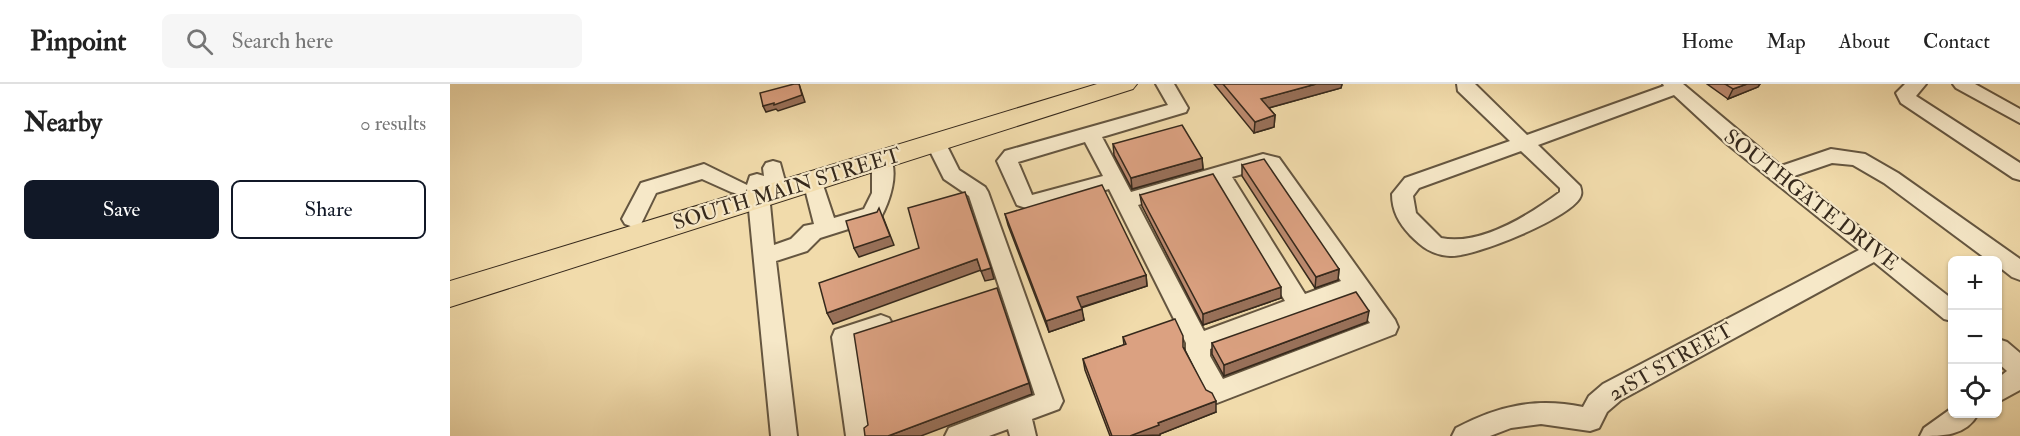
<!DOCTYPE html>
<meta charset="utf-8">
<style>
:root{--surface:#fff;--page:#f6f6f6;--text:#222;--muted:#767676;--line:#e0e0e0;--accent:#111827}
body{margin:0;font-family:"IM FELL Double Pica",serif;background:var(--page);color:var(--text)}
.controls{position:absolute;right:18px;bottom:18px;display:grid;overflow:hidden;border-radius:9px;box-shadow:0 2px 4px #0004}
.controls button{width:54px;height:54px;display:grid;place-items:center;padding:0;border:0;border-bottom:2px solid var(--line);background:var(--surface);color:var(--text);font:30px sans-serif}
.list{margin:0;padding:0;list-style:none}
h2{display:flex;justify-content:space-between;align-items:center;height:78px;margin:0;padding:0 24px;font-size:26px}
h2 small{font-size:20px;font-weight:400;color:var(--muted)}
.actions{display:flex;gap:12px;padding:18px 24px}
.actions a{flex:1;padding:14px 0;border:2px solid var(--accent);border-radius:9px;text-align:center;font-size:21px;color:var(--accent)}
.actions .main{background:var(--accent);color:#fff}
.icon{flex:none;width:33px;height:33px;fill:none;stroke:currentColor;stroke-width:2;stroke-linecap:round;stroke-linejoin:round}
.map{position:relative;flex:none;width:1570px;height:352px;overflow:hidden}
header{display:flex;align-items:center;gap:36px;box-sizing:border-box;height:84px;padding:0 30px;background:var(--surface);border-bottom:2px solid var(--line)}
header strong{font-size:28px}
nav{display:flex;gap:33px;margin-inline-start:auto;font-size:21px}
.search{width:420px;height:54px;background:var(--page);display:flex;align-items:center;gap:15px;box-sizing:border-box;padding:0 21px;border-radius:9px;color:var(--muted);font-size:22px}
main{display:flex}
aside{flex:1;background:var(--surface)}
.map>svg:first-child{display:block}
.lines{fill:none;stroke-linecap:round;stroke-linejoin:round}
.minor-casing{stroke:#655640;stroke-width:4}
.highway-casing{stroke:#36291c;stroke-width:2}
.minor{fill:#f6e8c8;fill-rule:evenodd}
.highway{fill:#f1dbab;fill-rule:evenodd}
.wall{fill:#bc8a6f;stroke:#36291c;stroke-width:1.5}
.shaded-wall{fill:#99715a;stroke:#36291c;stroke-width:1.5}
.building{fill:#dba181;stroke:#36291c;stroke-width:1.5}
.labels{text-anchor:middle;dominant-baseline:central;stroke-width:4.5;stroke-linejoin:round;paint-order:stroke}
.street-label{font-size:21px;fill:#36291c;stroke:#f6e8c8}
</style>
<header>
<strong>Pinpoint</strong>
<div class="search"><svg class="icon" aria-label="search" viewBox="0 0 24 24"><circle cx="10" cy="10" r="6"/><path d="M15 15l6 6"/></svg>Search here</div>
<nav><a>Home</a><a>Map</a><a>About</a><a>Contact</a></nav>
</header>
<main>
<aside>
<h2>Nearby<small>0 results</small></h2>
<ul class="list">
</ul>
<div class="actions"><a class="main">Save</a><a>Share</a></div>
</aside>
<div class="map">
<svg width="1570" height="352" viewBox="0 0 1570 352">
<rect width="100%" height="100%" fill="#f1dbab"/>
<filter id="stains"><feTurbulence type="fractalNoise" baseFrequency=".00333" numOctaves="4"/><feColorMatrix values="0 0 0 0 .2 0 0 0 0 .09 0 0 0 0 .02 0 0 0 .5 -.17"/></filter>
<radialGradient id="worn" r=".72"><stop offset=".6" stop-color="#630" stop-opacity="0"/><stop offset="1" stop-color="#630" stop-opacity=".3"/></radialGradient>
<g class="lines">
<defs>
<path id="minor" d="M 706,0 L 724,0 L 738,24 L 736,28 L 652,53 L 681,108 L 813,70 L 829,74 L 945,236 L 948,243 L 945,250 L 767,319 L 758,316 L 736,273 L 736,259 L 659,105 L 582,126 L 567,121 L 547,77 L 555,67 L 718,21 ZM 635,58 L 653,92 L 582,111 L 568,78 ZM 813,84 L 815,84 L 891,197 L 855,210 L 782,93 ZM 764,98 L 835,217 L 754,247 L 688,121 ZM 901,211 L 920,239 L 773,295 L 760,272 L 760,265 Z
M 1007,0 L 1025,0 L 1077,51 L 1214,2 L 1213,0 L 1233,0 L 1331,82 L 1381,65 L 1415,70 L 1448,89 L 1570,175 L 1570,196 L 1562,193 L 1548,182 L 1548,177 L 1539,177 L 1434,99 L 1403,81 L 1382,79 L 1344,92 L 1502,215 L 1502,237 L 1494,235 L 1424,178 L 1171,316 L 1157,328 L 1149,344 L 1140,347 L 1091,340 L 1061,344 L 1040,352 L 1002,352 L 1006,344 C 1048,322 1086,313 1133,323 L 1139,312 L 1153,300 L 1409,166 L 1277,60 L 1224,11 L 1088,61 L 1130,102 C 1131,105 1132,108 1131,111 C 1127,132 1022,174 1000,172 C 982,171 972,163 960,151 C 949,139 942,127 942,110 L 955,94 L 1060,57 L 1008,7 ZM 1071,67 L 1110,104 L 1110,108 C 1079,131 1031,162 991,154 L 966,129 L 963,112 L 969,104 Z
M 1455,0 L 1476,0 L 1466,12 L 1570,79 L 1570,96 L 1563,94 L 1451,19 L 1446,9 Z
M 1503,0 L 1525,0 L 1570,25 L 1570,39 L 1506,4 Z
M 486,53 L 493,54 L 509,86 L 535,103 L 538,108 L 613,317 L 609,325 L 582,335 L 586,352 L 560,352 L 558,345 L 539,352 L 495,352 L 499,344 L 585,311 L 519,112 L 494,95 L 476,59 L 479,54 Z
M 432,69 L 439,71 C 450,89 439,119 430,135 L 370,154 L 357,167 L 326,177 L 347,352 L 321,352 L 297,105 L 295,108 L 288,110 L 281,108 L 252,95 L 206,109 L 191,140 L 183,143 L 175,140 L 172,135 L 191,99 L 254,80 L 297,101 L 300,92 L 307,90 L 314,92 L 313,84 L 316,79 L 323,77 L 330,79 L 338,108 L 335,113 L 328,115 L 321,113 L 319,110 L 324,161 L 341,155 L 354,142 L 364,140 L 353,97 L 356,92 L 363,90 L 370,92 L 384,134 L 414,125 L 422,109 L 422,76 L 425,71 Z
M 431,231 L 439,234 L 443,241 L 439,248 L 407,258 L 422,352 L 396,352 L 382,253 L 385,246 Z
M 1548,255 L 1557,258 L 1570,269 L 1570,306 L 1548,318 L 1548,294 L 1557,287 L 1548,279 Z
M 1502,324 L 1502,330 L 1528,330 C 1516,352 1493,352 1470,352 L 1474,344 Z"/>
<path id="highway" d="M 647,0 L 687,0 L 683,5 L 0,223 L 0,197 Z"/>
</defs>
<use href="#minor" class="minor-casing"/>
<use href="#highway" class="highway-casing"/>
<use href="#minor" class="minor"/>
<use href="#highway" class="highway"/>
</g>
<path class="wall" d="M 764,0 L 892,0 L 891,4 L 819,24 L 825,31 L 824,43 L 804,49 Z
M 1257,0 L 1310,0 L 1308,3 L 1278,15 Z
M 663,60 L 752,74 L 753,85 L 682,105 L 664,71 Z
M 792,81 L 889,185 L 888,196 L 865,204 L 792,92 Z
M 690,111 L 831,214 L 753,241 L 692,122 Z
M 555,130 L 696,191 L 697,202 L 631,224 L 634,236 L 599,248 L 558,141 Z
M 917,238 L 774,292 L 762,270 L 762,259 Z
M 673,253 L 734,264 L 766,328 L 710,350 L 710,351 L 708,352 L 660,352 L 635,286 L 633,275 L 674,261 Z"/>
<path class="shaded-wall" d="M 349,0 L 355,18 L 328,27 L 326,25 L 316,28 L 313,22 Z
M 866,0 L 892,0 L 891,4 L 811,26 L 811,15 Z
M 1297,0 L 1310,0 L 1308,3 L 1278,15 L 1283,5 Z
M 825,31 L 824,43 L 804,49 L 805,38 Z
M 752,74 L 753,85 L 682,105 L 681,94 Z
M 433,133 L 444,161 L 409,173 L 404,164 Z
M 527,175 L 531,186 L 383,240 L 377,229 Z
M 541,184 L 544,195 L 535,197 L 531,187 Z
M 889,185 L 888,196 L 865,204 L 866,193 Z
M 696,191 L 697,202 L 629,224 L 627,213 Z
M 831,203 L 831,214 L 753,241 L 753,230 Z
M 632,225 L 634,236 L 599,248 L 596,237 Z
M 919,227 L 917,238 L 774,292 L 774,281 Z
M 579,299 L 582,310 L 471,352 L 438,352 Z
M 766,317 L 766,328 L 710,350 L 710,351 L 680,352 L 708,339 Z"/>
<path class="building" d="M 344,0 L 349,0 L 352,11 L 324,21 L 324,19 L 313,22 L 310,9 Z
M 773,0 L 866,0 L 811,15 L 825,31 L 805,38 Z
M 1275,0 L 1297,0 L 1283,5 Z
M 732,41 L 752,74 L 681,94 L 663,60 Z
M 814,75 L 889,185 L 866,193 L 792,81 Z
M 763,90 L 831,203 L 753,230 L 690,111 Z
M 652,101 L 696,191 L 627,213 L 632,225 L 596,237 L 555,130 Z
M 515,108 L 541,184 L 531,187 L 527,175 L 377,229 L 369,199 L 469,164 L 458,124 Z
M 429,124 L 440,152 L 404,164 L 396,137 L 427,128 Z
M 547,204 L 579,299 L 438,352 L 415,352 L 414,344 L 418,341 L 404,250 Z
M 906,208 L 919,227 L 774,281 L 762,259 Z
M 725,235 L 733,252 L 733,263 L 756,306 L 762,309 L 766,317 L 708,339 L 709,341 L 680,352 L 662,352 L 633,275 L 676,260 L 673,253 Z"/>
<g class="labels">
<g class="street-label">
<text transform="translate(337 105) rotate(-17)">SOUTH MAIN STREET</text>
<text transform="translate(1361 116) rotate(38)">SOUTHGATE DRIVE</text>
<text transform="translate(1221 278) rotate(-29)">21ST STREET</text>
</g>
</g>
<rect width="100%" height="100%" filter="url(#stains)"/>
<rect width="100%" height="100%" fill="url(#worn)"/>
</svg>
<div class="controls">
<button>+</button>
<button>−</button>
<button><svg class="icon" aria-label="locate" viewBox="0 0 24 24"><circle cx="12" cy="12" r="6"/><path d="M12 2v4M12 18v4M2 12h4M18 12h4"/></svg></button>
</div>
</div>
</main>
